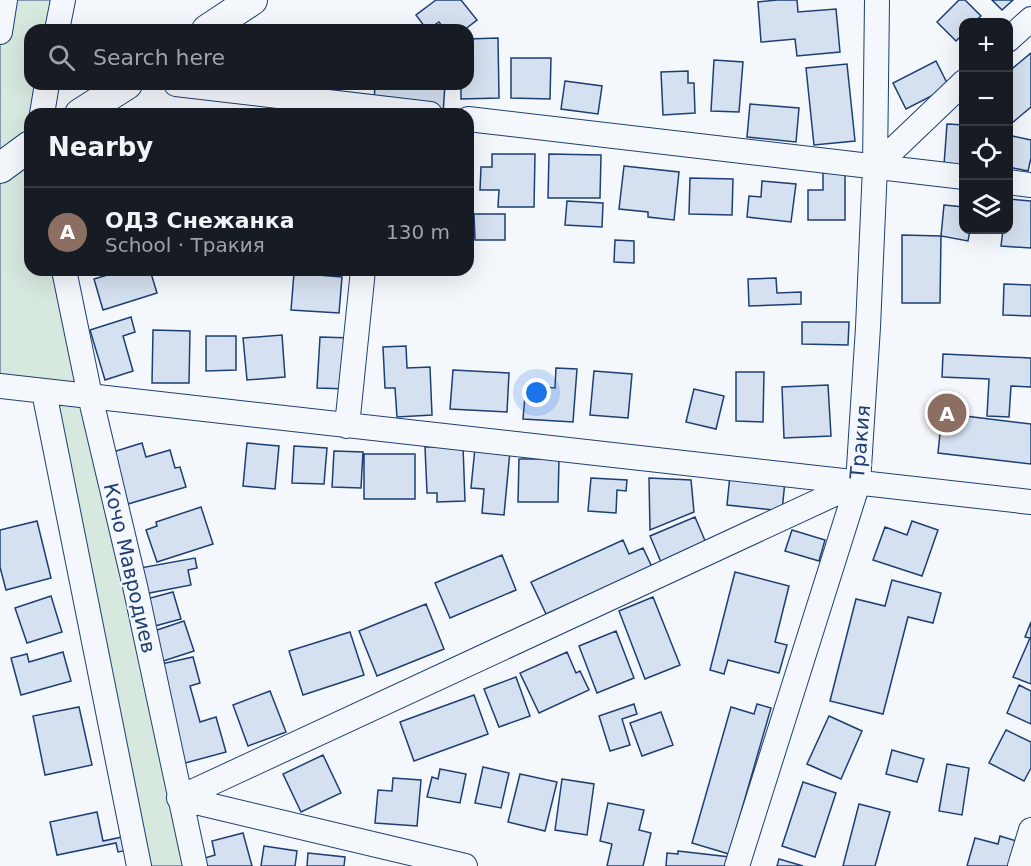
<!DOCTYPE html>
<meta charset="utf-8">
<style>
:root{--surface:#171b24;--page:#20242c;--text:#f1f3f6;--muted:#9ea1a6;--line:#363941;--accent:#c62828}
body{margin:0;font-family:"DejaVu Sans",sans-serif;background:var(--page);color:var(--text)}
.controls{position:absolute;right:18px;top:18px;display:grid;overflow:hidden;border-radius:12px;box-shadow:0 6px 24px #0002}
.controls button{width:54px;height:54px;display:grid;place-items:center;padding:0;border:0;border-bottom:2px solid var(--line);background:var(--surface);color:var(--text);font:30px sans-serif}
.you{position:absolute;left:537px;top:393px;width:21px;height:21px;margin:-15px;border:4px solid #fff;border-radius:50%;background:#1a73e8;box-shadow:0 0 0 9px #1a73e833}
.badge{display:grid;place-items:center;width:39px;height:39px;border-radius:50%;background:var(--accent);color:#fff;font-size:20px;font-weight:700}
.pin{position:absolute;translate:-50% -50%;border:3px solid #fff;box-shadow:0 2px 6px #0006}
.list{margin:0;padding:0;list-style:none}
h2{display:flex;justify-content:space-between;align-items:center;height:78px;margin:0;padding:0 24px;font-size:26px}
h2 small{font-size:20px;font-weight:400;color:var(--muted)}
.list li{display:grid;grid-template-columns:39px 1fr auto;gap:18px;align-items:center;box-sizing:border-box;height:90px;padding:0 24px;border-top:2px solid var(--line)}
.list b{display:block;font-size:22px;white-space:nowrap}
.list p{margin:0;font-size:20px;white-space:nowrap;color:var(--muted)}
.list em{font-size:20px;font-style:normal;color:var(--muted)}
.icon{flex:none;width:33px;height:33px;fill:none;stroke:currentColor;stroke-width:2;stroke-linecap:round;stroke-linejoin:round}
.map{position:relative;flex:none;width:1031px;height:866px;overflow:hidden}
.search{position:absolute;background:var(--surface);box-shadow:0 6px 24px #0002;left:24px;top:24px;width:450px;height:66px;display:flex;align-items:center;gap:15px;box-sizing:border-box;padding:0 21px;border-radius:18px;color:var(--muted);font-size:22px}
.panel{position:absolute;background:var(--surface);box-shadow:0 6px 24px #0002;left:24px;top:108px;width:450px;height:168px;border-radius:18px}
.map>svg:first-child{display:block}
.green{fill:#d7e8df;stroke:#687fa3;stroke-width:1.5}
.building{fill:#d5e0f0;stroke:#1d3f73;stroke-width:1.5}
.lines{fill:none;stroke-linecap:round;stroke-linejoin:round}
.minor-casing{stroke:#1d3f73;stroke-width:26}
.major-casing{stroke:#1d3f73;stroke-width:32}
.minor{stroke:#f4f7fb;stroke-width:24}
.major{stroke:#f4f7fb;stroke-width:30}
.labels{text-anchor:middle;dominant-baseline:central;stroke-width:4.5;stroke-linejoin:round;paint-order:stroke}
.street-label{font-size:20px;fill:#1d3f73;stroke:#f4f7fb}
</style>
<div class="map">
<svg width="1031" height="866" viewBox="0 0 1031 866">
<rect width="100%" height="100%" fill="#f4f7fb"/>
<path class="green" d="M 5,0 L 63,0 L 57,30 L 30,30 L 30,84 L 47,84 L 42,114 L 30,114 L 30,270 L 64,270 L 195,866 L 139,866 L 44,392 L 0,386 L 0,32 Z"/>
<path class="building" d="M 436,0 L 461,0 L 477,20 L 464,30 L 445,30 L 439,22 L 427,30 L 416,15 Z
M 777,0 L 797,0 L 798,12 L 836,9 L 840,52 L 797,56 L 795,39 L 761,42 L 758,2 Z
M 959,0 L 965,0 L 981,16 L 974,22 L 964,22 L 964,33 L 956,41 L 937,22 Z
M 992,0 L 1013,0 L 1002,10 Z
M 498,38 L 499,98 L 461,99 L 461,84 L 468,84 L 468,39 Z
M 1031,53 L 1031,107 L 1012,123 L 1008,118 L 1008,72 Z
M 511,58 L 551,58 L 550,99 L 511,98 Z
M 714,60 L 743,62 L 739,112 L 711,111 Z
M 936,61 L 949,87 L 906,109 L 893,83 Z
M 847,64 L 855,141 L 814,145 L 806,68 Z
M 688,71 L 688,83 L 694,83 L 695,113 L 663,115 L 661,72 Z
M 565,81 L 602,86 L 598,114 L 561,109 Z
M 375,84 L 445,84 L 443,114 L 374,102 Z
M 750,104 L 799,108 L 796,142 L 747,137 Z
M 947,124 L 964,125 L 964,166 L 944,165 Z
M 1008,135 L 1031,140 L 1031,158 L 1028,171 L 1008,167 Z
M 492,154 L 535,154 L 534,207 L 498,207 L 499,190 L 480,190 L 481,167 L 492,167 Z
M 549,154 L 601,155 L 600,198 L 548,198 Z
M 624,166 L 679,172 L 674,220 L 648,217 L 648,212 L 619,209 Z
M 823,172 L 845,172 L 845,220 L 808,220 L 808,190 L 823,190 Z
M 690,178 L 733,179 L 732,215 L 689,214 Z
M 762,181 L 796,184 L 791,222 L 747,217 L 749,196 L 761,197 Z
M 1008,199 L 1031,201 L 1031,248 L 1001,246 L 1003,230 L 1008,230 Z
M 567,201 L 603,203 L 602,227 L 565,225 Z
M 944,205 L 964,207 L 964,230 L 970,230 L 968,241 L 941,236 Z
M 474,214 L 505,214 L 505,240 L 475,240 Z
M 902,235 L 941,236 L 940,303 L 902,303 Z
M 615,240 L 634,241 L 634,263 L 614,262 Z
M 124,270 L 150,270 L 157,293 L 103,310 L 94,279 Z
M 294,273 L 342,277 L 339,313 L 291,310 Z
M 776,278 L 777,293 L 801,292 L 801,304 L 749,306 L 748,279 Z
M 1004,284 L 1031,285 L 1031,316 L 1003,315 Z
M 131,317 L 135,332 L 123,336 L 133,371 L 105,380 L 90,330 Z
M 802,322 L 849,322 L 848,345 L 802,344 Z
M 153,330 L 190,331 L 189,383 L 152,383 Z
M 282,335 L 285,377 L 247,380 L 243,338 Z
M 206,336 L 236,336 L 236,370 L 206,371 Z
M 320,337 L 352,338 L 349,389 L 317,388 Z
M 406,346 L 407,368 L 430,367 L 432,415 L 397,417 L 395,388 L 385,388 L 383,347 Z
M 943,354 L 1031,358 L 1031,387 L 1011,386 L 1009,417 L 987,416 L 989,379 L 942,377 Z
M 556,368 L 577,369 L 573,422 L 523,419 L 526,385 L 555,388 Z
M 453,370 L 509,373 L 507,412 L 450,409 Z
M 594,371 L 632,374 L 628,418 L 590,415 Z
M 736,372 L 764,372 L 763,422 L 736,421 Z
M 828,385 L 831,436 L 784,438 L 782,387 Z
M 694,389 L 724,396 L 716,429 L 686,422 Z
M 957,415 L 1031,424 L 1031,464 L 938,453 L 941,424 L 956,425 Z
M 142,443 L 146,457 L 170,450 L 175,468 L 180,467 L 186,487 L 128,504 L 113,452 Z
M 247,443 L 279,446 L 275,489 L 243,486 Z
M 294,446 L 327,448 L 324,484 L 292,483 Z
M 463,446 L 465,501 L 437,502 L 437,493 L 427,493 L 425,447 Z
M 475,448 L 510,451 L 504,515 L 482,513 L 484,489 L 471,488 Z
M 334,451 L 363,452 L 361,488 L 332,487 Z
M 364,454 L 415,454 L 415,499 L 364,499 Z
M 519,459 L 559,459 L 558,502 L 518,502 Z
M 730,475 L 785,481 L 782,511 L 727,505 Z
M 591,478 L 627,480 L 626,491 L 617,490 L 616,513 L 588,511 Z
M 649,478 L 691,480 L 694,512 L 650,530 Z
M 201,507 L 213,544 L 157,562 L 146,530 L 157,526 L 156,522 Z
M 695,517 L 706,543 L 661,562 L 650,536 Z
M 37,521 L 51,578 L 6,590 L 0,567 L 0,530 Z
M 912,521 L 938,530 L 922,576 L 873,560 L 885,527 L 907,535 Z
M 792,530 L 825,540 L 819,561 L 785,551 Z
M 623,540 L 629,554 L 643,548 L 652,567 L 546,614 L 531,582 Z
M 502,555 L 516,590 L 450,618 L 435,583 Z
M 195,558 L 197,568 L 188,570 L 191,585 L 144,594 L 140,568 Z
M 735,572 L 789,586 L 775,642 L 787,645 L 779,673 L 728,660 L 724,674 L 710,670 Z
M 892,580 L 941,593 L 933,623 L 908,617 L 883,714 L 830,701 L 856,599 L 885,606 Z
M 173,592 L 181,619 L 151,627 L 143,600 Z
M 51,596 L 62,632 L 27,643 L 15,608 Z
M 653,597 L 680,665 L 645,679 L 619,611 Z
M 426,604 L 444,649 L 377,676 L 359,631 Z
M 184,621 L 194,651 L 154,664 L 145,634 Z
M 1031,622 L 1031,684 L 1013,677 L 1030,638 L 1025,637 Z
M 616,631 L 634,678 L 597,693 L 579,646 Z
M 350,632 L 364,675 L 303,695 L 289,651 Z
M 63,652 L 71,681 L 21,695 L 11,658 L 27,654 L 29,662 Z
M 567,652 L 576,673 L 580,671 L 589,690 L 539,713 L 520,673 Z
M 193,657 L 200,683 L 190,686 L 200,722 L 216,717 L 226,752 L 174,766 L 152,666 Z
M 516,677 L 530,716 L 499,727 L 484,689 Z
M 1019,685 L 1031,691 L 1031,724 L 1007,713 Z
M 270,691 L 286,732 L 248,746 L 233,705 Z
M 474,695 L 488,734 L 414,761 L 400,722 Z
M 634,704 L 637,714 L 622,719 L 630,745 L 610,751 L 599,716 Z
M 757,704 L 771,708 L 729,854 L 692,843 L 731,707 L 754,714 Z
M 79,707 L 92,765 L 45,775 L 33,716 Z
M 661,712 L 673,745 L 642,756 L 630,723 Z
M 829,716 L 862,731 L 841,779 L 807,764 Z
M 1006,730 L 1031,742 L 1031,768 L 1024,781 L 989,763 Z
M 892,750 L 924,759 L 917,782 L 886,774 Z
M 323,755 L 341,793 L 301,812 L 283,774 Z
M 947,764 L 969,768 L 962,815 L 939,811 Z
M 483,767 L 509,773 L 501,808 L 475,803 Z
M 440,769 L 466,774 L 460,803 L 427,797 L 432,777 L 438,779 Z
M 520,774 L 557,782 L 545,831 L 508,822 Z
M 393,778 L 421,780 L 417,826 L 375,823 L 378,790 L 392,791 Z
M 562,779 L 594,784 L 587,835 L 555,830 Z
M 803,782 L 836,793 L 815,857 L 782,846 Z
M 608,803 L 644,810 L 639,830 L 651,833 L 643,866 L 607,866 L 612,844 L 600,841 Z
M 859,804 L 890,812 L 875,866 L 843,866 Z
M 97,812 L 103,841 L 127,836 L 129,850 L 118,852 L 116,843 L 57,855 L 50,822 Z
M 243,833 L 252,866 L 207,866 L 205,858 L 215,855 L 212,841 Z
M 1000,836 L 1023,843 L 1016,866 L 967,866 L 975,838 L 998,844 Z
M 264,846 L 297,851 L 295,866 L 261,866 Z
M 678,851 L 730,857 L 729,866 L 666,866 L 667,853 L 678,854 Z
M 308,853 L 345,857 L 344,866 L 307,866 Z
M 779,859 L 803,866 L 777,866 Z"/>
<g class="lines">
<defs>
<path id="minor" d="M 57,30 L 63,0
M 0,32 L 5,0
M 1008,40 L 1031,19
M 176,84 L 430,114
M 42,114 L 47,84
M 468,119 L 964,177
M 875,167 L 964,82
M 1008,182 L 1031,185
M 64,270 L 90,396 L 135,586 L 195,866
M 0,386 L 1031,502
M 44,392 L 139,866
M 347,426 L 363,270
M 179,798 L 858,483
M 179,798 L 465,866
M 737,866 L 858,483 L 868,327 L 875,167 L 877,0
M 1020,866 L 1031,830"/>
<path id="major" d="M 207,30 L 252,0
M 80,114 L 127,84
M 0,168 L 30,146"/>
</defs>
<use href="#minor" class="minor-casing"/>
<use href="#major" class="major-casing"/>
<use href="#minor" class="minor"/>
<use href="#major" class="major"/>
</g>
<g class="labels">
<g class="street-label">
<text transform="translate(860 442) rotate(-85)">Тракия</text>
<text transform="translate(130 568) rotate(77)">Кочо Мавродиев</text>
</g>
</g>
</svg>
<div class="controls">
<button>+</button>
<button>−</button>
<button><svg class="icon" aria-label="locate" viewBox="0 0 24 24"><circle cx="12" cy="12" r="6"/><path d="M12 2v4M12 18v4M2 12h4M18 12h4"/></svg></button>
<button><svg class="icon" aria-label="layers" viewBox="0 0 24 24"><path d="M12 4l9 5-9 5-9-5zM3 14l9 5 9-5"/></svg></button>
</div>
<div class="you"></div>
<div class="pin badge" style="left:947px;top:413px;background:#8d6e63">A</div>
<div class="search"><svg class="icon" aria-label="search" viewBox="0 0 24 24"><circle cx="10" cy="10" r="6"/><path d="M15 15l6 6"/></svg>Search here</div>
<section class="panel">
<h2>Nearby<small></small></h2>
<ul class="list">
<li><span class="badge" style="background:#8d6e63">A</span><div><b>ОДЗ Снежанка</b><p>School · Тракия</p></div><em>130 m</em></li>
</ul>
</section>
</div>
